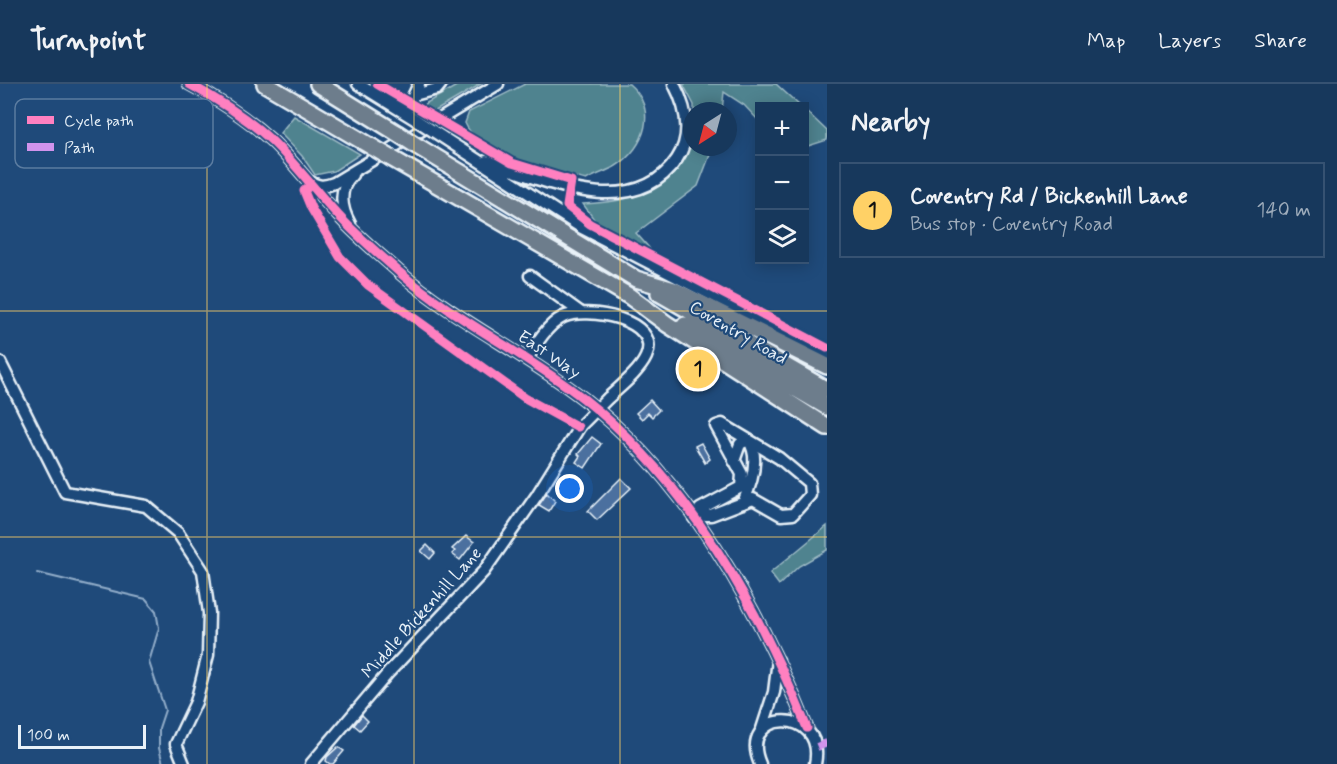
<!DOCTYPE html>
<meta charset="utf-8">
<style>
:root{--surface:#17385c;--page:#203f62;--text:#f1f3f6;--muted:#9eacbb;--line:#365272;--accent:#ffd166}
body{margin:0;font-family:Mynerve,sans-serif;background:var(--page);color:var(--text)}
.controls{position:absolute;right:18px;top:18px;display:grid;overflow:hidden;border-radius:0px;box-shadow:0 3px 15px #0003}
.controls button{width:54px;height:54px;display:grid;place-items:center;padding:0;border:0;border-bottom:2px solid var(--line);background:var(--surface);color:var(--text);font:30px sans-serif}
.compass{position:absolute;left:683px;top:18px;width:54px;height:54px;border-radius:50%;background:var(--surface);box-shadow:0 3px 15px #0003;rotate:216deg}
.scale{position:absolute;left:18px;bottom:15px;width:128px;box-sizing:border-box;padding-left:6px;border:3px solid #e8f1f8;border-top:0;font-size:16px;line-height:21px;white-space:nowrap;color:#e8f1f8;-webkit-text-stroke:4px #1f4a7a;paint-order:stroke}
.you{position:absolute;left:570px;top:405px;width:21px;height:21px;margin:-15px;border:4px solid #fff;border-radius:50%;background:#1a73e8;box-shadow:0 0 0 9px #1a73e833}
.badge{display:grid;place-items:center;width:39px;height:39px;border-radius:50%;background:var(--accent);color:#111;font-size:20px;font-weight:700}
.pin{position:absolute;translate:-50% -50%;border:3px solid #fff;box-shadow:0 2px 6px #0006}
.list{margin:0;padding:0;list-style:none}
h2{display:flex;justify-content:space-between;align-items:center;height:78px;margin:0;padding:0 24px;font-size:26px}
h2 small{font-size:20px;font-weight:400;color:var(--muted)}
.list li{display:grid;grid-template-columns:39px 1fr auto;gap:18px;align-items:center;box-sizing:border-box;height:96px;margin:0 12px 12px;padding:0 12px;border:2px solid var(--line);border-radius:0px}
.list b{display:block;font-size:22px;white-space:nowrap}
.list p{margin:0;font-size:20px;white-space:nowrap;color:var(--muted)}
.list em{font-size:20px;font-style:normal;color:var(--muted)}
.icon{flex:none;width:33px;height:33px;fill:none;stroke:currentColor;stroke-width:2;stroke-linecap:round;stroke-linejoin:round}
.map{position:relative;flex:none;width:827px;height:680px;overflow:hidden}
header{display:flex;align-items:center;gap:36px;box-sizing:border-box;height:84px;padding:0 30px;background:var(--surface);border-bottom:2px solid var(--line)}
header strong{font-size:28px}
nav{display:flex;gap:33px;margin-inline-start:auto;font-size:21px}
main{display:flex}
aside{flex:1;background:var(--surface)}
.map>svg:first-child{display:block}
.green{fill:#50838f;stroke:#9cbac4;stroke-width:1.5}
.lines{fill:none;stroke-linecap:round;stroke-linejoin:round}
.stream{stroke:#93aeca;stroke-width:2}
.building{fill:#4b709f;stroke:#e8f1f8;stroke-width:1.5}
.minor-casing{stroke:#e8f1f8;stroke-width:15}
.highway-casing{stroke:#e8f1f8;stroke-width:20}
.minor{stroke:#1f4a7a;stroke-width:10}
.highway{stroke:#6d7d8c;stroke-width:15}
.minor-bridge-casing{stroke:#e8f1f8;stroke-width:15;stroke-linecap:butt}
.highway-bridge-casing{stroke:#e8f1f8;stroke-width:20;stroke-linecap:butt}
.minor-bridge{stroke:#1f4a7a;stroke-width:10}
.highway-bridge{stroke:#6d7d8c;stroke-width:15}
.quiet{stroke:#d193ec;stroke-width:8;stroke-dasharray:15 8;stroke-linecap:butt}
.cycleway-casing{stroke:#1f4a7a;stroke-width:13}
.cycleway{stroke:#ff80c0;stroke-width:9}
.grid{fill:none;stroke:#ffd166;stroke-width:1.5;stroke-opacity:0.55}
.labels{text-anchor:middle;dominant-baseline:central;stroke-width:4.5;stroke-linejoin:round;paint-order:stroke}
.street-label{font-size:18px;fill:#e8f1f8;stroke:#1f4a7a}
.key{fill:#1f4a7a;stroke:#5b7ca0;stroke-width:1.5}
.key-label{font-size:16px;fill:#e8f1f8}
</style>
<header>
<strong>Turnpoint</strong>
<nav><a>Map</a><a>Layers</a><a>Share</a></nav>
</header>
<main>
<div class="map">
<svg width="827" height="680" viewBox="0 0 827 680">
<rect width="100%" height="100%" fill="#1f4a7a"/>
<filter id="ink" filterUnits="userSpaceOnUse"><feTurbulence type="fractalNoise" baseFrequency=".0167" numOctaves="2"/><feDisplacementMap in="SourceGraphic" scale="12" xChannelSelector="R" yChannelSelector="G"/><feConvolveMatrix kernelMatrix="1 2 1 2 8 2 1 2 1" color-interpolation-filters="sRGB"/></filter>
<g filter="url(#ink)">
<path class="green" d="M 460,0 L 481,0 L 432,29 L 421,22 Z
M 525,0 L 629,0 C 658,25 646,63 616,82 C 607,87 595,91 586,96 C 553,86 479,72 465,39 L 469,28 Z
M 683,0 L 776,0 L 800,22 L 760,22 L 759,37 L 744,21 L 724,8 L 722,27 L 694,27 L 694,21 Z
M 805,26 L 827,47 L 827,56 L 805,63 Z
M 294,32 L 360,70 L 334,87 L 315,91 L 302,72 L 280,49 Z
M 692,57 L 692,63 L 713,63 L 698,102 L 636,149 L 651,166 L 596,138 L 583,120 C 638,116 667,110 692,57 Z
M 827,442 L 827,466 L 799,482 L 779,501 L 770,489 Z"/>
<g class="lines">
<path class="stream" d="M 37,489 L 146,515 L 156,527 L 159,544 L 149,578 L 165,626 L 159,644 L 159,664 L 163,680"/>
</g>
<path class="building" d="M 650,316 L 659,326 L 652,333 L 648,329 L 642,335 L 636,329 Z
M 592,353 L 601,360 L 585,384 L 576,378 L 580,372 L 578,370 Z
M 701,359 L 710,375 L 705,379 L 695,362 Z
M 621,394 L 631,404 L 597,436 L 588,427 Z
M 547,409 L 555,417 L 549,427 L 539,421 Z
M 466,452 L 474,458 L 460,476 L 452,470 L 455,467 L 452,465 Z
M 427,461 L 435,469 L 430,475 L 421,467 Z
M 362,631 L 368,637 L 360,646 L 354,641 Z
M 338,663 L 344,667 L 333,680 L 330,680 L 326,677 L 327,673 Z"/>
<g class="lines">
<defs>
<path id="minor" d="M 189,0 C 219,16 247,34 272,57 C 296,80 316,108 339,132 C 357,152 379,170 399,188 C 456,237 525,269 584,315 C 687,396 759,524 807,644
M 358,0 L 416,36
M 414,11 L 437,5 L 441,0
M 405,29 L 419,0
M 433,47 L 582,144 L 827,271
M 486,77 C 544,97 634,139 677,75 C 693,51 686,23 674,0
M 309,97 C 318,103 324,103 334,99 L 498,0
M 350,140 C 341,124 338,105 352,91
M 530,192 L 580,228
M 527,275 C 536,260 547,241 563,233 C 586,222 663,235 646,273 C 639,288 621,302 608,314
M 0,278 L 65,408 L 146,422 L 178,449 L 203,487 L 209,529 L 208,571 L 196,618 L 176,660 L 184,680
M 734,377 L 740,360 L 748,356 C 761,373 751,401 743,419
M 694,434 L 700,431 L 711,431 L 753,415 L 781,431 L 793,430 L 810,411 L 809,399 L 779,374 L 722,340 L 716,342 L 742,390 L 741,403 L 700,425 L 700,431
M 761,648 L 774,608 L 778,576
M 311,680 L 389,588 L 484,487 L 537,411 L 580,342
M 760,680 C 736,625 827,621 815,680"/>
<path id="highway" d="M 265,0 L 374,64
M 318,0 L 397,49
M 417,62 L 636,195 L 674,206 L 827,282
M 391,74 L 629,212 L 667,240 L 827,343
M 659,209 L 827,306
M 685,241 L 827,323"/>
</defs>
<use href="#minor" class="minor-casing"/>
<use href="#highway" class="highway-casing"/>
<use href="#minor" class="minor"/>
<use href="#highway" class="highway"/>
<defs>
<path id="minor-bridge" d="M 416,36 L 433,47
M 580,342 L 608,314"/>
<path id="highway-bridge" d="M 397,49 L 417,62
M 374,64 L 391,74"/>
</defs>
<use href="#minor-bridge" class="minor-bridge-casing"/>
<use href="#highway-bridge" class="highway-bridge-casing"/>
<use href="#minor-bridge" class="minor-bridge"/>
<use href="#highway-bridge" class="highway-bridge"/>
<path class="quiet" d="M 817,663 L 827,659"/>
<defs>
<path id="cycleway" d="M 189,0 C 219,16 247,34 272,57 C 296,80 316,108 339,132 C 357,152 379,170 399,188 C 456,237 525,269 584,315 C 687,396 759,524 807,644
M 377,0 L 512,79 L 571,97 L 567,122 L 590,140 L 827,264
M 307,104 L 304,107 L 311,124 L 340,173 L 368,201 L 525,314 L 578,343"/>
</defs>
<use href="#cycleway" class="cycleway-casing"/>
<use href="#cycleway" class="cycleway"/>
</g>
</g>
<path class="grid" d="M 207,0 L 207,680M 414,0 L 414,680M 620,0 L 620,680M 0,227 L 827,227M 0,453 L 827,453"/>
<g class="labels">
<g class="street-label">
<text transform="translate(738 249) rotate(30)">Coventry Road</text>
<text transform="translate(549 271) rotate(34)">East Way</text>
<text transform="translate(422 529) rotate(-48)">Middle Bickenhill Lane</text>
</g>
</g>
<rect x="15" y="15" width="198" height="69" rx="9" class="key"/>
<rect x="27" y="32" width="27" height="8" fill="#ff80c0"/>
<rect x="27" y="59" width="27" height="8" fill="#d193ec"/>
<g class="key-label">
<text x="64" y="42">Cycle path</text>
<text x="64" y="69">Path</text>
</g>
</svg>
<div class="controls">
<button>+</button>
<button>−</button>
<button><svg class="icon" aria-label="layers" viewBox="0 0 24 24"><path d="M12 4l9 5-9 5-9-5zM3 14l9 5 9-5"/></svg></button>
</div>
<svg class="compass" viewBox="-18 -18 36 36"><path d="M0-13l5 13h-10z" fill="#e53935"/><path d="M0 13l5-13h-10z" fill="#9eacbb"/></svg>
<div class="scale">100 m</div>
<div class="you"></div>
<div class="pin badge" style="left:698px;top:285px">1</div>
</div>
<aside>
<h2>Nearby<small></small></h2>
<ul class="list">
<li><span class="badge">1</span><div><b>Coventry Rd / Bickenhill Lane</b><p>Bus stop · Coventry Road</p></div><em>140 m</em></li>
</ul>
</aside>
</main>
